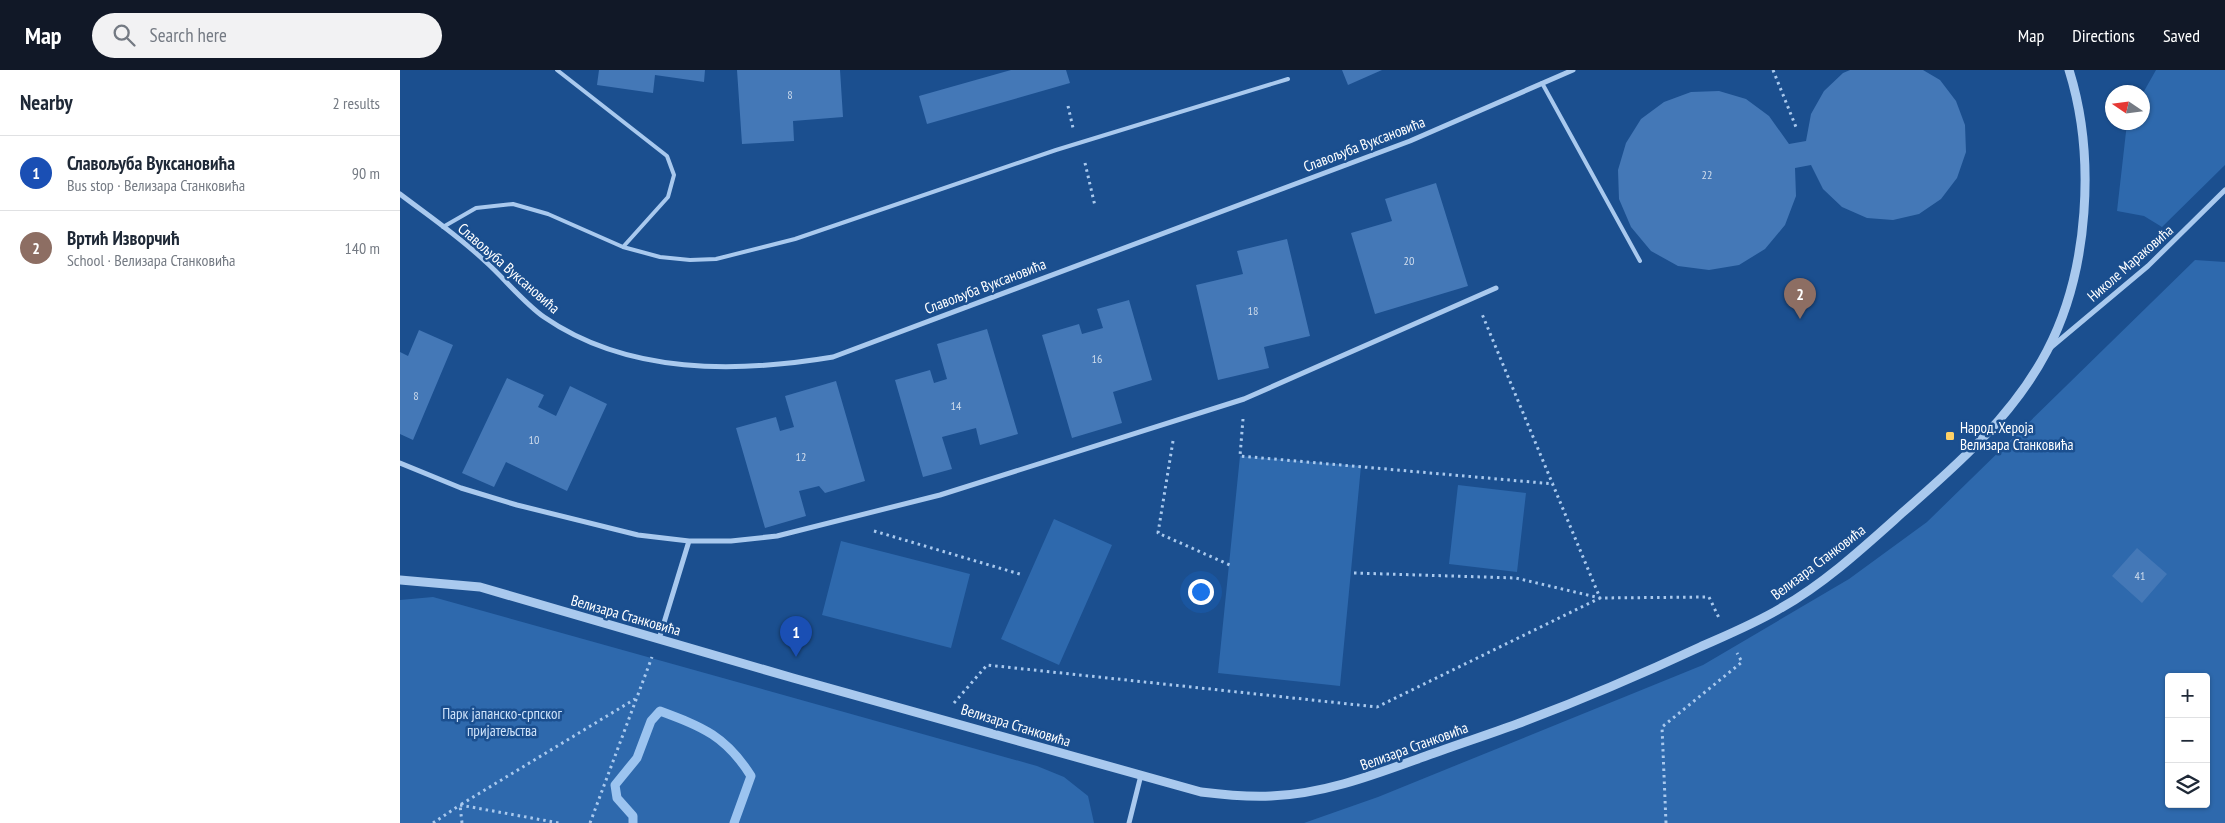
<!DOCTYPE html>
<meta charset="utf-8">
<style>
:root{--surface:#fff;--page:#f2f2f3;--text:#1f2937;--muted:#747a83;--line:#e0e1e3;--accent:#111827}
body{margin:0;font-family:"PT Sans Narrow",sans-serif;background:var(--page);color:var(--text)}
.controls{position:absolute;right:15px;bottom:15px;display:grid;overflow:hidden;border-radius:5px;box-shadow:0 1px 4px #0004}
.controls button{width:45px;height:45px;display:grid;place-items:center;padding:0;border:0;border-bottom:1px solid var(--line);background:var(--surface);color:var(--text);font:25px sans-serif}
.compass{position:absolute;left:1705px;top:15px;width:45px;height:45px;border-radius:50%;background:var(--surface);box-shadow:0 1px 4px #0004;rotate:283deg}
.you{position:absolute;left:800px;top:521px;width:18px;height:18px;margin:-12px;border:4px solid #fff;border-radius:50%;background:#1a73e8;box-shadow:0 0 0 8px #1a73e833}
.badge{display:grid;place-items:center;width:32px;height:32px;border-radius:50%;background:var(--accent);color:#fff;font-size:16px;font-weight:700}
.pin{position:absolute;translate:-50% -41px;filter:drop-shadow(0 1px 2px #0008)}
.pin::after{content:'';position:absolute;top:26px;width:18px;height:15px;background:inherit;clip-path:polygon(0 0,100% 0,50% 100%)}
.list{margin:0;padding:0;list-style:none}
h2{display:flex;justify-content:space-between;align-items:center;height:65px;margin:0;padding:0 20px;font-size:21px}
h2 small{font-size:16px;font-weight:400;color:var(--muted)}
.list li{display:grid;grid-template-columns:32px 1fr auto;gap:15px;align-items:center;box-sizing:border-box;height:75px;padding:0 20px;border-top:1px solid var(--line)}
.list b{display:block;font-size:19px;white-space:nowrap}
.list p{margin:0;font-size:16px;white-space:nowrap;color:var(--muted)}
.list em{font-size:16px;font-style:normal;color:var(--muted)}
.icon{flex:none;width:28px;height:28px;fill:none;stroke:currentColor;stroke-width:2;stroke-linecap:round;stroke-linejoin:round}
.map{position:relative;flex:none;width:1825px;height:753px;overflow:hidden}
header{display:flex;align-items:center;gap:30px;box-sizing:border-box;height:70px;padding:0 25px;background:var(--accent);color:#fff}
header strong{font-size:24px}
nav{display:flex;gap:28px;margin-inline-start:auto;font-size:18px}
.search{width:350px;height:45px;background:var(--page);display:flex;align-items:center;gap:12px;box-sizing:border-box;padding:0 18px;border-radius:28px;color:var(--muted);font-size:19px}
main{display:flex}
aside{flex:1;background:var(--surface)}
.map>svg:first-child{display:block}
.green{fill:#2e69ad;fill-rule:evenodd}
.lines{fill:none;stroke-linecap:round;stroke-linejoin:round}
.stream{stroke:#9cc4f0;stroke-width:9}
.building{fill:#4478b7}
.path{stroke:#a9c9ee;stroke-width:3;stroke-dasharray:2.5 4;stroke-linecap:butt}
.service{stroke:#a9c9ee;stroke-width:4}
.minor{stroke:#a9c9ee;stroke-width:5}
.tertiary{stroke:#a9c9ee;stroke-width:9}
.poi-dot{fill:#ffd166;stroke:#1b4f8f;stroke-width:2}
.labels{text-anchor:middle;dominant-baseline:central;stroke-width:5;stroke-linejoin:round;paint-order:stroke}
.number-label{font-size:12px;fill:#d0dded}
.street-label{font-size:15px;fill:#fff;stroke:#1b4f8f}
.poi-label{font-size:15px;fill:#fff;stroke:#1b4f8f;text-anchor:start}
.park-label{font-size:15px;fill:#cfe3fa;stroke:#1b4f8f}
</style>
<header>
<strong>Map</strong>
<div class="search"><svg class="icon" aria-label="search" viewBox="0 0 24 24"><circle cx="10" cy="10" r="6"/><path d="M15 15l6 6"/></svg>Search here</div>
<nav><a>Map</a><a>Directions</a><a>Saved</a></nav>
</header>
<main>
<aside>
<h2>Nearby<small>2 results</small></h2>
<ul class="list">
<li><span class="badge" style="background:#1a4fb4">1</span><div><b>Славољуба Вуксановића</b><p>Bus stop · Велизара Станковића</p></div><em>90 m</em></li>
<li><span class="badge" style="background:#8d6e63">2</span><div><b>Вртић Изворчић</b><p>School · Велизара Станковића</p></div><em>140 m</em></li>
</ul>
</aside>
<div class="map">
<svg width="1825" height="753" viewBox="0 0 1825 753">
<rect width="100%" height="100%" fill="#1b4f8f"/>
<path class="green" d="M 1756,0 L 1825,0 L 1825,95 L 1762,157 L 1744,146 L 1717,141 L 1727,53 L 1742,52 L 1743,23 Z
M 1795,190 L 1825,192 L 1825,753 L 904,753 L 978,727 L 1303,595 L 1449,509 L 1527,452 ZM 1769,607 L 1806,607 L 1806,734 L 1769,734 Z
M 840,386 L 961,396 L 940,616 L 818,603 Z
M 1058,415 L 1126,423 L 1117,502 L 1049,494 Z
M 654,449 L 712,475 L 659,595 L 601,569 Z
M 441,471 L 570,504 L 551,578 L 422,545 Z
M 33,527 L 637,696 L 664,707 L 688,726 L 694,753 L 0,753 L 0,530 Z"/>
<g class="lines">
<path class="stream" d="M 233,753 L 233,746 L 217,728 L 215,715 L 237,688 L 251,651 L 260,641 C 303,657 326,666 351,706 L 334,753"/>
</g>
<path class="building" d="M 199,0 L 305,0 L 304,12 L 255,5 L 253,23 L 197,15 Z
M 337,0 L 440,0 L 443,47 L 393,51 L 394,71 L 342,74 Z
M 611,0 L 666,0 L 670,13 L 527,54 L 519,26 Z
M 942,0 L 982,0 L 948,15 Z
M 1450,0 L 1523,0 L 1540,10 L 1556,31 L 1565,55 L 1566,82 L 1557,108 L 1541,129 L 1519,144 L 1493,150 L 1467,148 L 1442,137 L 1423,119 L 1411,95 L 1395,98 L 1396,126 L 1385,155 L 1365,179 L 1339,195 L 1309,200 L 1278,196 L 1251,181 L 1231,157 L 1219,129 L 1218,100 L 1226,73 L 1241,49 L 1264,32 L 1291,22 L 1319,21 L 1346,29 L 1369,46 L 1389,74 L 1406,71 L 1411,44 L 1424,21 L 1443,3 Z
M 1036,113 L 1068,216 L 975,244 L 951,163 L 992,151 L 985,129 Z
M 887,169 L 910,266 L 864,277 L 869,298 L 818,310 L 796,215 L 843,204 L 837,181 Z
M 729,230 L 752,310 L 713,322 L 722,353 L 672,368 L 642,265 L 679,254 L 682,264 L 703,258 L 697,239 Z
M 587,259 L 618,364 L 580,375 L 576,358 L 542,367 L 552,399 L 523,407 L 495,310 L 530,300 L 534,313 L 547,309 L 537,274 Z
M 19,260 L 53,275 L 13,370 L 0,364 L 0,282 L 8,286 Z
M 107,308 L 144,325 L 138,337 L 156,346 L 170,316 L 207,334 L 167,421 L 106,392 L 94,417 L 62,403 Z
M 436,311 L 465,411 L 425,423 L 419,416 L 399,421 L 406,446 L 365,458 L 336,358 L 376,347 L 380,361 L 394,357 L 385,326 Z
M 1737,478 L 1767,504 L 1742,533 L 1712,506 Z"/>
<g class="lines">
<path class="path" d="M 1373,0 L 1396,57
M 668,36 L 673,58
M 685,93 L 695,136
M 843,349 L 840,386 L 1154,414
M 773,371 L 758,463 L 832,496
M 474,461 L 623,505
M 954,503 L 1116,508 L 1200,528 L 1309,527 L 1319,548
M 554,633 L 587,595 L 977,637 L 1200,528 L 1082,244
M 33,753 L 60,735 L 159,753
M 62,753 L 60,735 L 235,629
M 190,753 L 252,587
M 1266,753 L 1262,657 L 1342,592 L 1337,583"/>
<path class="service" d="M 157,0 L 267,86 L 274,105 L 268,127 L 223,177
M 1142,13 L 1240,191
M 43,157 L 76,138 L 113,134 L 148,144 L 223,177 L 260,187 L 290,190 L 316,189 L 395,169 L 656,80 L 888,9"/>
<path class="minor" d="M 0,124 C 29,146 60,167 86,192 C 105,209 123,232 144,247 C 228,305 337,303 433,287 L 1010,71 L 1173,0
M 1649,279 L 1748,196 L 1825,120
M 0,393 L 61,418 L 117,435 L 238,465 L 289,471 L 331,471 L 377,466 L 540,425 L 844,329 L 1096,218
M 259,569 L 289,471
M 729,753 L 741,705"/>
<path class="tertiary" d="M 0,510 L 80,517 L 393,608 L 801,722 C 825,725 848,727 871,726 C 925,724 976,704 1026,686 C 1056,675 1087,665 1117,654 C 1179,631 1240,605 1300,577 C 1327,565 1356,553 1381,538 C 1425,513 1464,477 1502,443 C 1556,396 1613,346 1647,281 C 1689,201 1696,86 1669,0"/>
</g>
<rect class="poi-dot" x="1545" y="361" width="10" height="10" rx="2.5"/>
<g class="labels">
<g class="number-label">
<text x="390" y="24">8</text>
<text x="1307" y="104">22</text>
<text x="1009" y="190">20</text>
<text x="853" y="240">18</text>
<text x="697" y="288">16</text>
<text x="16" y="325">8</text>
<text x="556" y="335">14</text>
<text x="134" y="369">10</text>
<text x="401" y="386">12</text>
<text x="1740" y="505">41</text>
</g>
<g class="street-label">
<text transform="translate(964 74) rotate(-21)">Славољуба Вуксановића</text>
<text transform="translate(1730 193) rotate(-41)">Николе Мараковића</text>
<text transform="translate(109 198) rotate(41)">Славољуба Вуксановића</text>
<text transform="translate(585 216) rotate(-21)">Славољуба Вуксановића</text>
<text transform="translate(1418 492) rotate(-37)">Велизара Станковића</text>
<text transform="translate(226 545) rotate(16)">Велизара Станковића</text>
<text transform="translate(616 655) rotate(17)">Велизара Станковића</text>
<text transform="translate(1014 676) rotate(-20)">Велизара Станковића</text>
</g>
<g class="poi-label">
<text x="1560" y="357">Народ. Хероја<tspan x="1560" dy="17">Велизара Станковића</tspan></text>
</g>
<g class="park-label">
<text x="102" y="643">Парк јапанско-српског<tspan x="102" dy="17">пријатељства</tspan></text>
</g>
</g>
</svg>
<div class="controls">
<button>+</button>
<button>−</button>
<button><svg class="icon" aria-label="layers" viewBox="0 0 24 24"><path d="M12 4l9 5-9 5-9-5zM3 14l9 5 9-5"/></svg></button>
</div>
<svg class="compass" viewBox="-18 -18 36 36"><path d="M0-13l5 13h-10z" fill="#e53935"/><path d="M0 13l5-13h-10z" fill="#747a83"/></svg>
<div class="you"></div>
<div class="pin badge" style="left:396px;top:587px;background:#1a4fb4">1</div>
<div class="pin badge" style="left:1400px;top:249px;background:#8d6e63">2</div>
</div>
</main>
